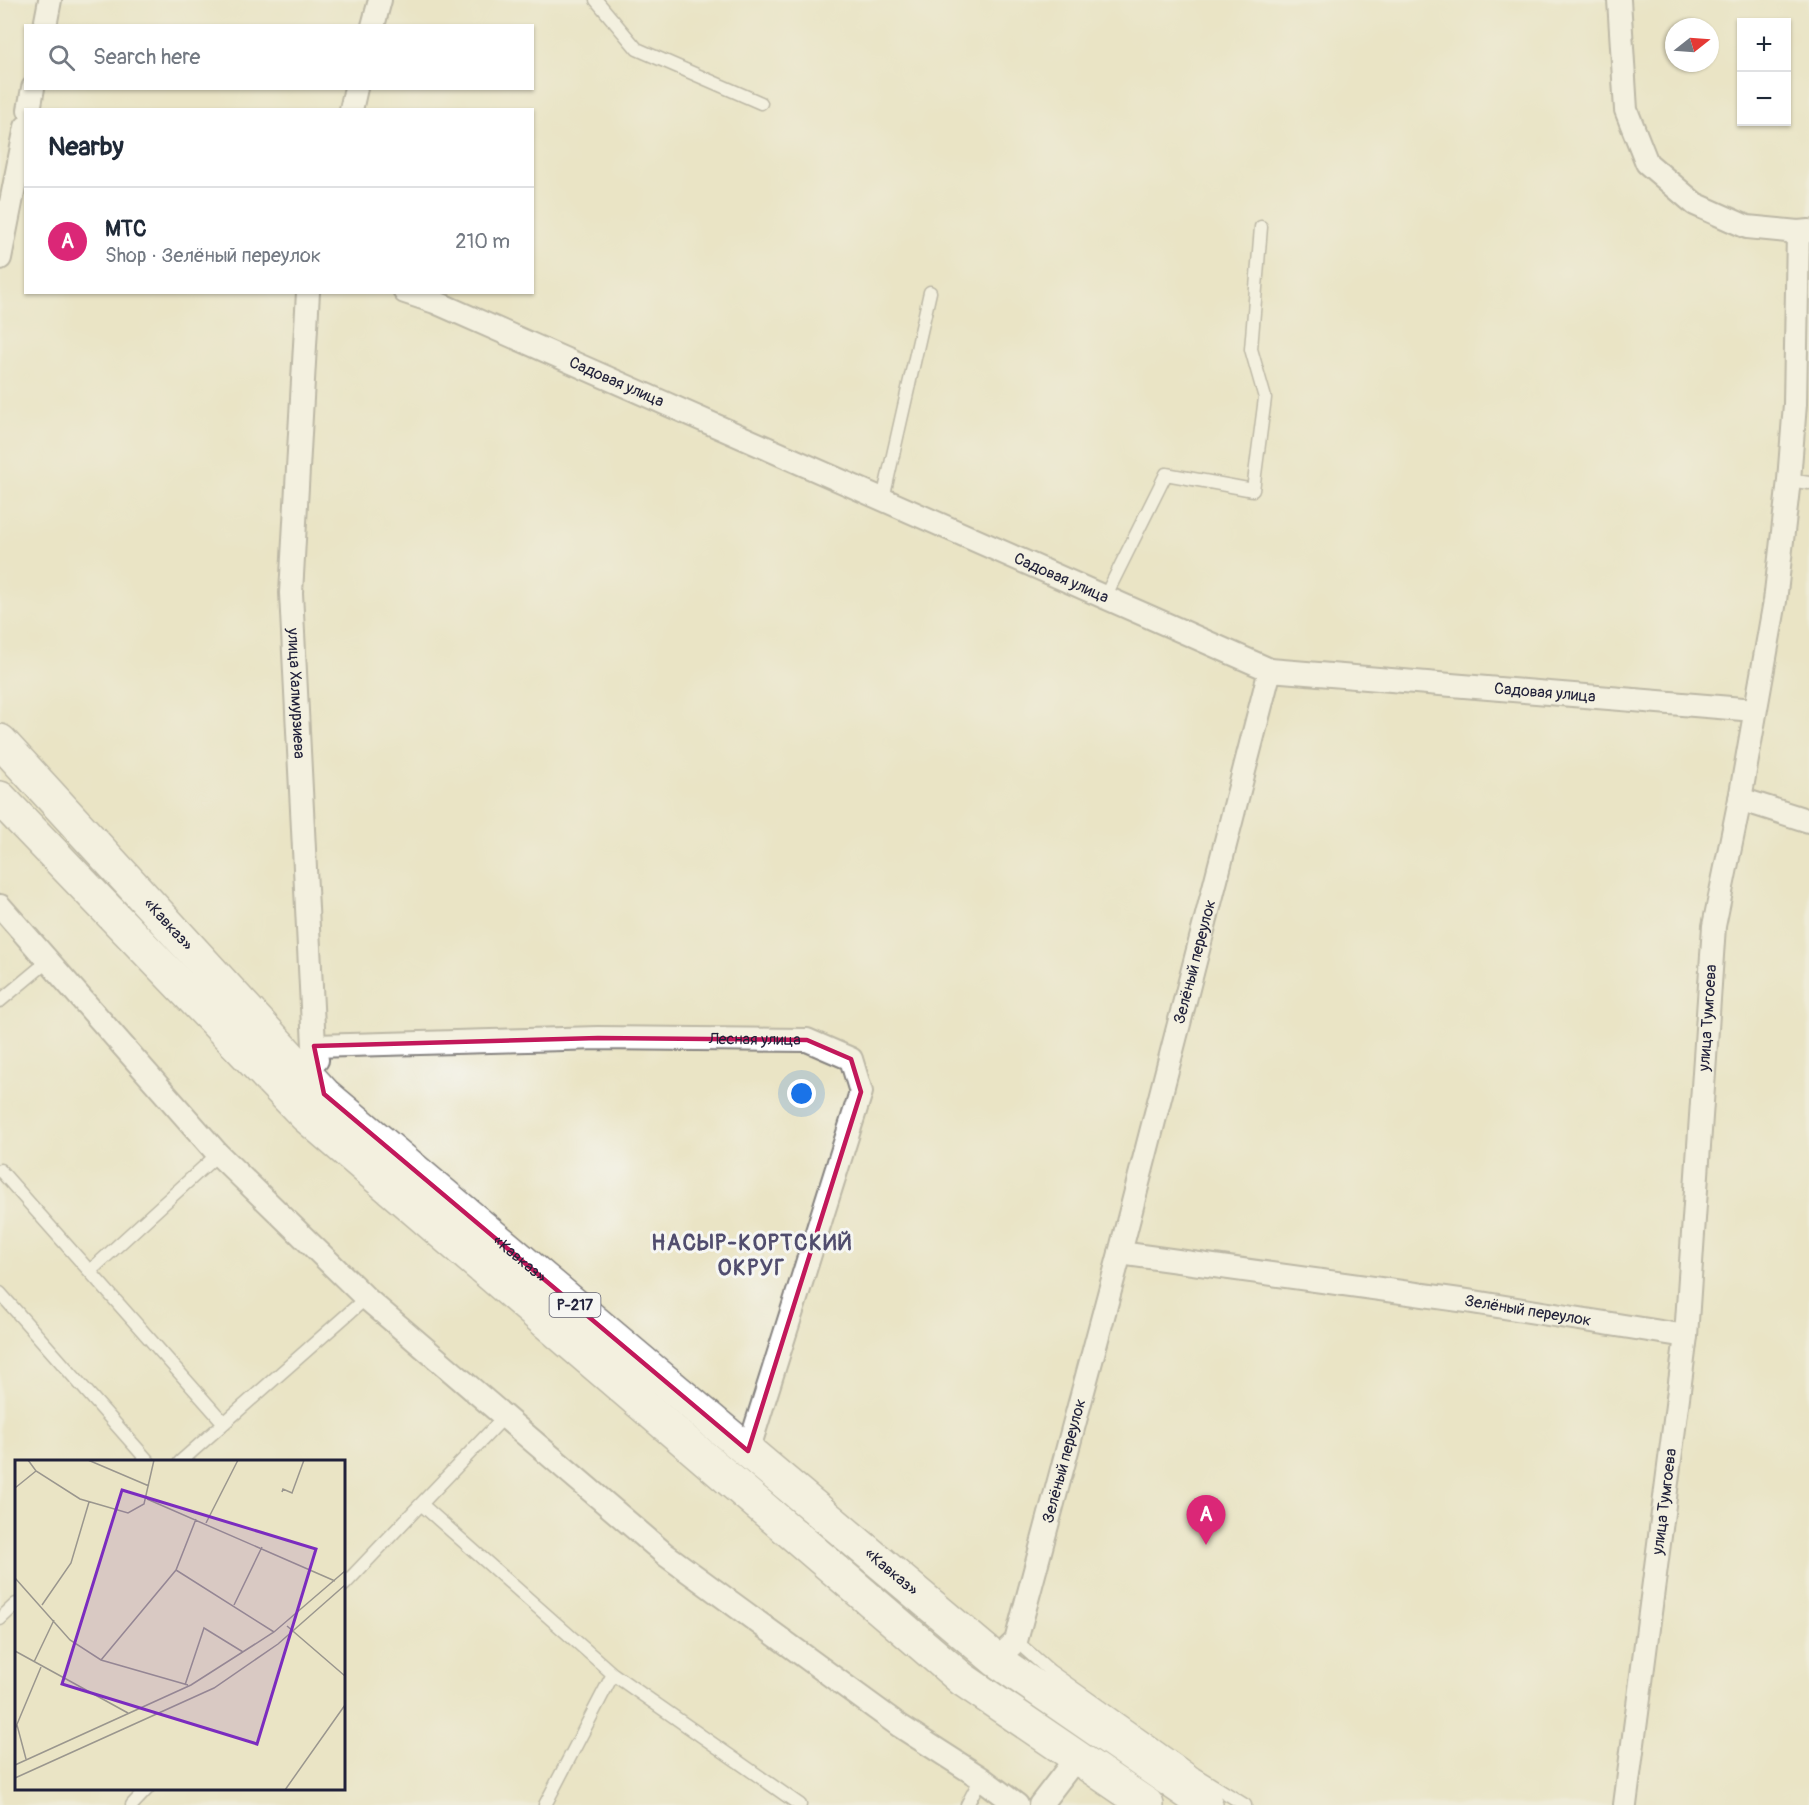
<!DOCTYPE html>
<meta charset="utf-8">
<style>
:root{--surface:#fff;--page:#f2f2f3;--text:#1f2937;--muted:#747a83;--line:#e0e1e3;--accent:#db2777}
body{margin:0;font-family:Pangolin,sans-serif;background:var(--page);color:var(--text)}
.controls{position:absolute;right:18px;top:18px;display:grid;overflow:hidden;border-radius:0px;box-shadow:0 2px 4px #0004}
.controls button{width:54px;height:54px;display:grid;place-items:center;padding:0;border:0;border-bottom:2px solid var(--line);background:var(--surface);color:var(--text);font:30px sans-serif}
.compass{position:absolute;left:1665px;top:18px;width:54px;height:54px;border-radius:50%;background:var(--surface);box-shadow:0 2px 4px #0004;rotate:73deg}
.you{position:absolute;left:802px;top:1094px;width:21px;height:21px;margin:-15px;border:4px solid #fff;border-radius:50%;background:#1a73e8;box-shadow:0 0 0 9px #1a73e833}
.badge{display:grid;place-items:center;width:39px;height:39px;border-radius:50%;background:var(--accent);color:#fff;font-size:20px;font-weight:700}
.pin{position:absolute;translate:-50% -50px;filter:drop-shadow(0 2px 3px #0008)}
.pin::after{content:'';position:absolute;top:32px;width:21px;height:18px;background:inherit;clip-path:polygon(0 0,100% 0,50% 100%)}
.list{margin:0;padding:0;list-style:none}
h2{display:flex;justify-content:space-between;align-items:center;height:78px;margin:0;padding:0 24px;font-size:26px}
h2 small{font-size:20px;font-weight:400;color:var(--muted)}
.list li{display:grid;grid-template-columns:39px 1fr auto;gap:18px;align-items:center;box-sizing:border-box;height:108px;padding:0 24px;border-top:2px solid var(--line)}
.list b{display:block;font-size:22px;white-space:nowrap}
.list p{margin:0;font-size:20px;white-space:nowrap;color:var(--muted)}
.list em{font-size:20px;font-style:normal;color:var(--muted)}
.icon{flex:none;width:33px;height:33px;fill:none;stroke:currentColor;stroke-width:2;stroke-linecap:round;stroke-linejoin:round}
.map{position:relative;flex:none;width:1809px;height:1805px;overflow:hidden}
.search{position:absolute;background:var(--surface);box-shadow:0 2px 4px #0004;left:24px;top:24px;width:510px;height:66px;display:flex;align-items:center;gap:15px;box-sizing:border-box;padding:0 21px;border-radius:0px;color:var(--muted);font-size:22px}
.panel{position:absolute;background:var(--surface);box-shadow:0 2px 4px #0004;left:24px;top:108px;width:510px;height:186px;border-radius:0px}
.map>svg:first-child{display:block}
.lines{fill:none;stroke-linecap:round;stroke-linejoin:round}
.service-casing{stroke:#868380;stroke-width:15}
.minor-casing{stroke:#868380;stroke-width:26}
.trunk-casing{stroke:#868380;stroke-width:36}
.service{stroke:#fff;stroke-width:12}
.minor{stroke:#fff;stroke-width:22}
.trunk{stroke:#fff;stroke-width:33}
.marked{fill:none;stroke:#c2185b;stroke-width:4.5;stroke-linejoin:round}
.labels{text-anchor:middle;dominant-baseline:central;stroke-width:6;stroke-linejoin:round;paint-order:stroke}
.shield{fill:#f6f6f2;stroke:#626272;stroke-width:1.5}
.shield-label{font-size:15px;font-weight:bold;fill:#22223b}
.street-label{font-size:16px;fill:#22223b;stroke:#f6f6f2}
.district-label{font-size:22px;font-weight:bold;letter-spacing:1.5px;fill:#514d6e;stroke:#f6f6f2}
.inset-road{fill:none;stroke:#9a968e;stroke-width:1.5}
.view{fill:#7b2cbf;fill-opacity:0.15;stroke:#7b2cbf;stroke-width:3}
.inset-edge{fill:none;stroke:#22223b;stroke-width:3}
</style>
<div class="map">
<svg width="1809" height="1805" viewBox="0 0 1809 1805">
<rect width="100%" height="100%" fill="#f6f6f2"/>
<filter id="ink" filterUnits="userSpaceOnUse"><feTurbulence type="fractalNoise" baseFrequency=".0167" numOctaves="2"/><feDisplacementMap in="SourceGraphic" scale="12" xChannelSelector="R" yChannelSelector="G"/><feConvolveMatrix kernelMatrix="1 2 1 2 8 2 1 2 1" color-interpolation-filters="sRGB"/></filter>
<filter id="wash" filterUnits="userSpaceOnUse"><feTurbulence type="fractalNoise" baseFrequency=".008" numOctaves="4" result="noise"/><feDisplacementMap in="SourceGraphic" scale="24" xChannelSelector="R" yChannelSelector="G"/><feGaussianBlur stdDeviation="1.35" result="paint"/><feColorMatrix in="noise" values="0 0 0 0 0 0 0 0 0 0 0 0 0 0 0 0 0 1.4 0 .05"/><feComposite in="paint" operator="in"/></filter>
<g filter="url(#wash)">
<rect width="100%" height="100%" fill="#eae4c5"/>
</g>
<g filter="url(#ink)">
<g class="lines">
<defs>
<path id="service" d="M 596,0 L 637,49 L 761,103
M 1789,480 L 1809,483
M 883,499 L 930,292
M 1105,597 L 1166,474 L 1253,490 L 1265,398 L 1251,349 L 1261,227
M 0,1001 L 48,961
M 0,1170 L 224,1423
M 90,1271 L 218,1154
M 0,1293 L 149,1462
M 180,1462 L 366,1298
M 421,1504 L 505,1416
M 344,1585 L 421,1504 L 613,1674 L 800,1805
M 0,1619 L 16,1604
M 1016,1641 L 1050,1671 L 1195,1774 L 1245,1805
M 132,1805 L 148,1788
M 545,1805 L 613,1674
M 967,1805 L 981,1778"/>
<g id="minor">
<path d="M 1619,0 L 1626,110 L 1647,163 L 1695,204 L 1747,227 L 1798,232 L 1809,231"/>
<path d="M 45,26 L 50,0"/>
<path d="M 373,26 L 380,0"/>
<path d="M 29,110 L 33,88"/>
<path d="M 351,110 L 356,88"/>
<path d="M 0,258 L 26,127"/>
<path id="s1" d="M 308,292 L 291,593 L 314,1046 L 317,1060"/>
<path id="s2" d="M 405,292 L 435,302 L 1270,670 L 1755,710"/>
<path d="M 1740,799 L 1809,821"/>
<path d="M 0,906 L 218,1154 L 366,1298 L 666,1555 L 900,1726 L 981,1778 L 1017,1805"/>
<path id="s3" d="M 314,1046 L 598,1038 L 807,1040 L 851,1059 L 861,1092 L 748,1451"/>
<path id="s4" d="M 1120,1253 L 1467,1301 L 1686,1336"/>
<path id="s5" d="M 996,1660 L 1016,1641 L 1120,1253 L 1270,670"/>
<path d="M 1040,1805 L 1077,1757"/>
<path id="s6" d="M 1625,1805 L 1686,1336 L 1714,926 L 1740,799 L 1775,601 L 1789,480 L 1795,404 L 1798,232"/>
</g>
<g id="trunk">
<path id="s7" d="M 0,741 L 324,1094 L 996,1660 L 1206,1805"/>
<path d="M 0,798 L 306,1116 L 962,1679 L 1147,1805"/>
</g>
</defs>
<use href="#service" class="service-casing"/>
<use href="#minor" class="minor-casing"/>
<use href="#trunk" class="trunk-casing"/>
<use href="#service" class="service"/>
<use href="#minor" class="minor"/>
<use href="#trunk" class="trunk"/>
</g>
</g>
<path d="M0 0H1809V1805H0ZM 598,1038 L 807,1040 L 851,1059 L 861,1092 L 748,1451 L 324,1094 L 314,1046 Z" fill="#eae4c5" fill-opacity=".55" fill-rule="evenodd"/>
<path class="marked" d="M 598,1038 L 807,1040 L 851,1059 L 861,1092 L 748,1451 L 324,1094 L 314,1046 Z"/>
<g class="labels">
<rect class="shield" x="549.5" y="1293" width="51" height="24" rx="4.5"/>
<g class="shield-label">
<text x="575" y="1305">Р-217</text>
</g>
<g class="street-label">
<text stroke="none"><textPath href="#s2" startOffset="230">Садовая улица</textPath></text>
<text stroke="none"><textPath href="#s2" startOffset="716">Садовая улица</textPath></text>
<text stroke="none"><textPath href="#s1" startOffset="402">улица Халмурзиева</textPath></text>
<text stroke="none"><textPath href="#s2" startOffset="1220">Садовая улица</textPath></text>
<text stroke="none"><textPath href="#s7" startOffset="249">«Кавказ»</textPath></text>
<text stroke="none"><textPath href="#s5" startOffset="730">Зелёный переулок</textPath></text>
<text stroke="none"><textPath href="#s6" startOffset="792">улица Тумгоева</textPath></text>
<text stroke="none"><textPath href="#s3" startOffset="441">Лесная улица</textPath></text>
<text stroke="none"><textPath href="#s7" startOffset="735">«Кавказ»</textPath></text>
<text stroke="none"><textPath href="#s4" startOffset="412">Зелёный переулок</textPath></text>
<text stroke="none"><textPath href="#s5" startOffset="214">Зелёный переулок</textPath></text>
<text stroke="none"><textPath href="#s6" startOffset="306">улица Тумгоева</textPath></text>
<text stroke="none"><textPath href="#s7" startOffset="1221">«Кавказ»</textPath></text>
</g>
<g class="district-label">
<text x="752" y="1243">НАСЫР-КОРТСКИЙ<tspan x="752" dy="25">ОКРУГ</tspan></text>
</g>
</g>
<g transform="translate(15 1460)">
<rect width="330" height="330" fill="#eae4c5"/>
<path class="inset-road" d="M 13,0 L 21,11 L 65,39 L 113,53 L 129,44 L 139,0M 73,0 L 134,26M 0,28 L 21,11M 267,32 L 268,29 L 277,33 L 289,0M 132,39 L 320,121M 191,63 L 223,0M 161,110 L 259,172M 0,118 L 55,180 L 86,200 L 173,225M 27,145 L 56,103 L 74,42M 219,145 L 247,87M 272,166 L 330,216M 0,191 L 113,253M 86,200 L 161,110 L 181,59M 19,202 L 39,160M 170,225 L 189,168 L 228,192M 2,265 L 11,299M 0,269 L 26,207M 0,305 L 176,225 L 259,172 L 330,111M 0,318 L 199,228 L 263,184 L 330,125M 270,330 L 330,245"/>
<path class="view" d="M 107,30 L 301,89 L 242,284 L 47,224 Z"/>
<rect width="330" height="330" class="inset-edge"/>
</g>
</svg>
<div class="controls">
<button>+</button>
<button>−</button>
</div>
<svg class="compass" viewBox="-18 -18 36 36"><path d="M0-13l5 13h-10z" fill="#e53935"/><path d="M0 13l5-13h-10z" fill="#747a83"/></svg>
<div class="you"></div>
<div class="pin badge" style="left:1206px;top:1545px">A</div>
<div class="search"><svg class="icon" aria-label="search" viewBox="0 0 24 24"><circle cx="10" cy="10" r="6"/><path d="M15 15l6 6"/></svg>Search here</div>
<section class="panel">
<h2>Nearby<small></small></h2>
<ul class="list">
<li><span class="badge">A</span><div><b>МТС</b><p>Shop · Зелёный переулок</p></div><em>210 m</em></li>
</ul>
</section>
</div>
